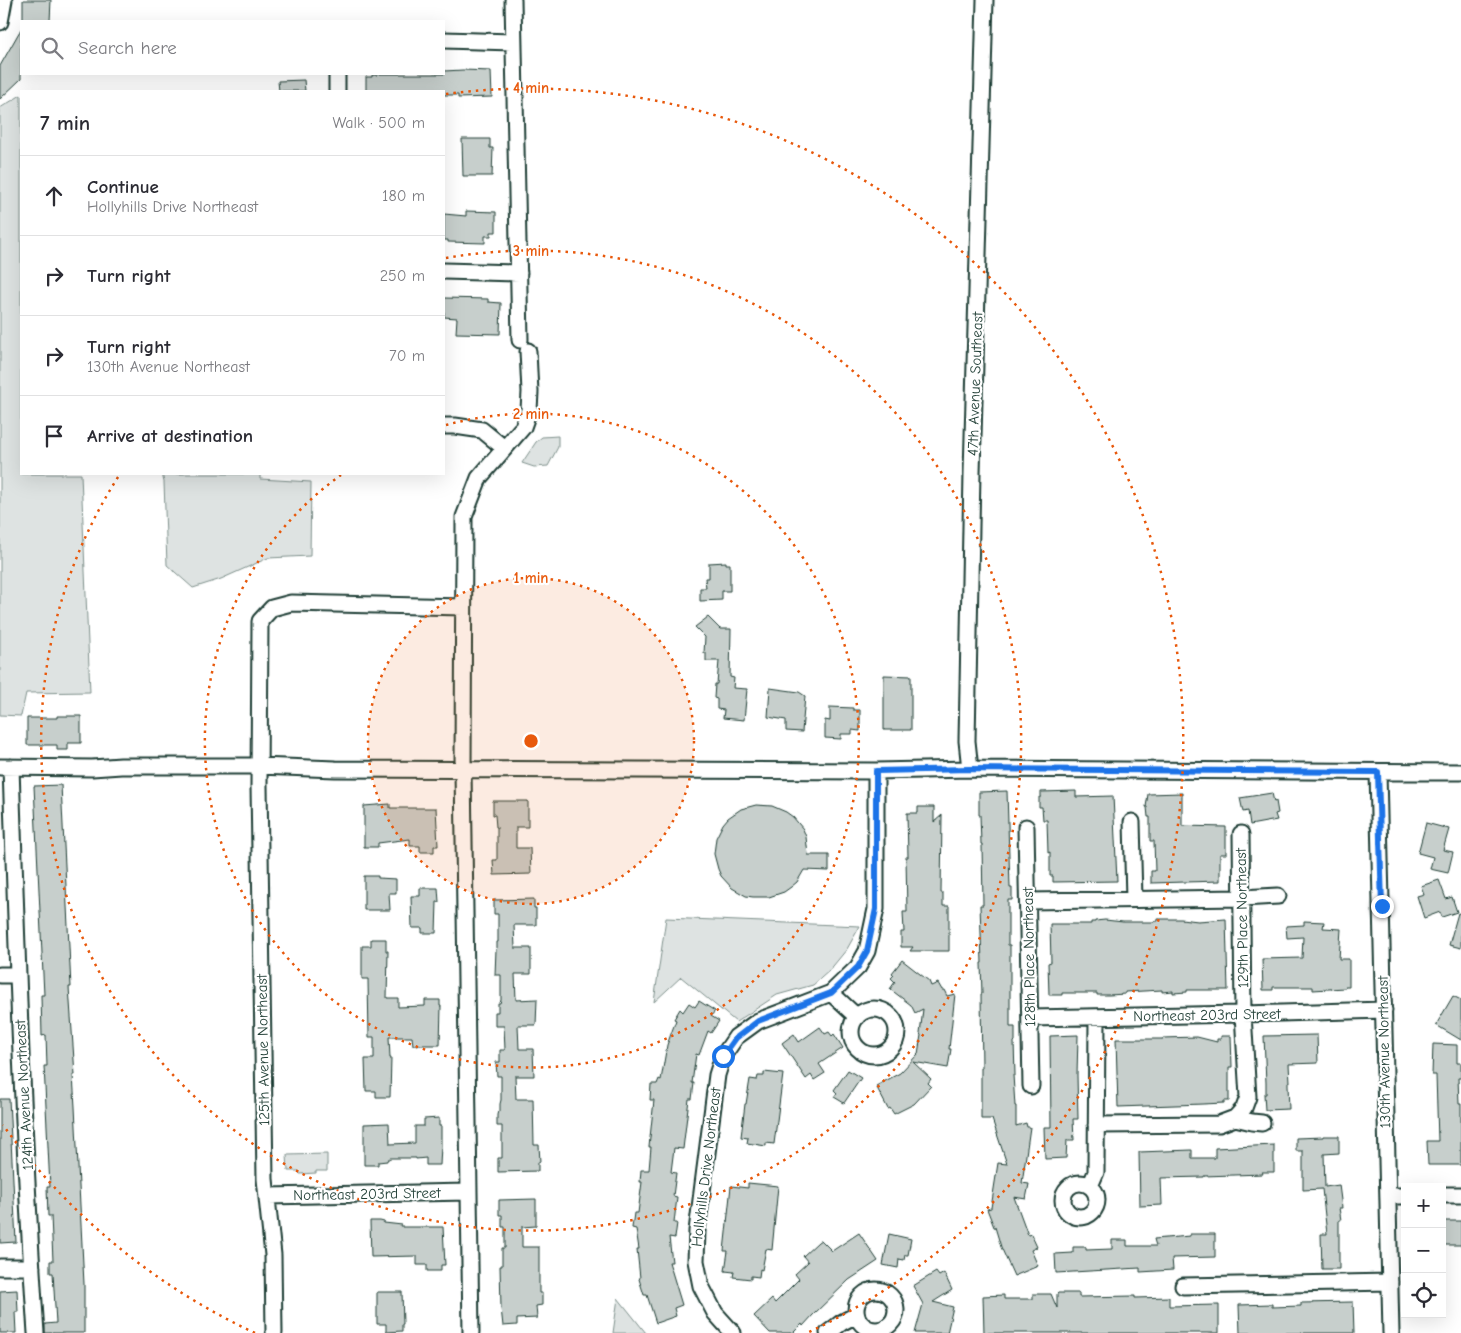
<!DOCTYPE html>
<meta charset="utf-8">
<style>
:root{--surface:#fff;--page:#f2f2f3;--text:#2b2b33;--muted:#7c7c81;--line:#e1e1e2}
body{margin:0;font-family:"Comic Neue",sans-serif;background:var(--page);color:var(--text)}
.controls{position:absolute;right:15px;bottom:15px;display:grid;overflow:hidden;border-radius:0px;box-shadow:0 5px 20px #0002}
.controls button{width:45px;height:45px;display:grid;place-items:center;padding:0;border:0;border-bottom:1px solid var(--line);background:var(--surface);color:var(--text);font:25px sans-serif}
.stop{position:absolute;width:15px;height:15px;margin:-11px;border:4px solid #1a73e8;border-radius:50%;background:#fff}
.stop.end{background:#1a73e8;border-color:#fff;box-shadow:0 1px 5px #0008}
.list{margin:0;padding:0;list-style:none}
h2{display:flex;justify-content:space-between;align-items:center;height:65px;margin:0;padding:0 20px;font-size:21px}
h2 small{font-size:16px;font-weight:400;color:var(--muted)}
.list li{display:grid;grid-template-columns:32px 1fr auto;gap:15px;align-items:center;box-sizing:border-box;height:80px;padding:0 20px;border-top:1px solid var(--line)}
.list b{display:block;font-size:19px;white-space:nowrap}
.list p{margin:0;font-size:16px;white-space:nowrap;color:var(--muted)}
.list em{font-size:16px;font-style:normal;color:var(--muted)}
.icon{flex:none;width:28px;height:28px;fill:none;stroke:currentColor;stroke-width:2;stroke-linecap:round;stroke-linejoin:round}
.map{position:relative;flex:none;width:1461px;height:1333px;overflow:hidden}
.search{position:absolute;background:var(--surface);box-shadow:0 5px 20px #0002;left:20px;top:20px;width:425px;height:55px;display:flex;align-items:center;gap:12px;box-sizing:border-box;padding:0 18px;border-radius:0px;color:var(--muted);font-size:19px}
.panel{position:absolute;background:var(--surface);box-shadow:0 5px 20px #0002;left:20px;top:90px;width:425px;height:385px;border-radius:0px}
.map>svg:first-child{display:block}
.green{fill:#dee3e2;stroke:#7e908b}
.building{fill:#c7cfcc;stroke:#1f3d34}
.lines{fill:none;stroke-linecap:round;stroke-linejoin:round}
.minor-casing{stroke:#1f3d34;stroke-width:19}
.minor{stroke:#fff;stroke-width:15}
.route{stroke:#1a73e8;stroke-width:6}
.ring{fill:none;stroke:#e8590c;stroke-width:2.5;stroke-dasharray:2.5 5}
.labels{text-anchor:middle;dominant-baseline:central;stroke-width:4.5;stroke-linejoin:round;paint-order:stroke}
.street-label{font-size:15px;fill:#1f3d34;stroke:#fff}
.centre{fill:#e8590c;stroke:#fff;stroke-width:2.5}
.ring-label{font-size:15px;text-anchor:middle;font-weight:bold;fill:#e8590c;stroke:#fff;stroke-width:4.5;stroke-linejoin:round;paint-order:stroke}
</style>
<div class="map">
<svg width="1461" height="1333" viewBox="0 0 1461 1333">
<rect width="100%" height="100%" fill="#fff"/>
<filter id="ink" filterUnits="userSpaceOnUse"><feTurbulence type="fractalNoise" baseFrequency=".02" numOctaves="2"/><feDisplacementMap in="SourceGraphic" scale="10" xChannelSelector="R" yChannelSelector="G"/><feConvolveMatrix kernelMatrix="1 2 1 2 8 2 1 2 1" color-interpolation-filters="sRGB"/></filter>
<g filter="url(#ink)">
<path class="green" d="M 21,95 L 21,474 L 81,474 L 90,692 L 26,693 L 21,716 L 0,715 L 0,108 Z
M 558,436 L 558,447 L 548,466 L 534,467 L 522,463 L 536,442 L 542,437 Z
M 162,474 L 260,474 L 260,479 L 311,482 L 310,556 L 268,558 L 221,579 L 193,588 L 167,565 L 164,482 Z
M 666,918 L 860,926 L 847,949 L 829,971 L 813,985 L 777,995 L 736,1022 L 681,977 L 654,1002 Z
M 327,1154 L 327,1171 L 316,1171 L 316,1173 L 300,1174 L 299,1171 L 288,1171 L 287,1155 Z
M 618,1298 L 646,1333 L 613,1333 Z"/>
<path class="building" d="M 23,0 L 51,0 L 50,21 L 23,21 Z
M 21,29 L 21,79 L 0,99 L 0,66 Z
M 463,70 L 491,71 L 492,97 L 458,98 L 458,95 L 444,95 L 444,91 L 366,91 L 366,77 L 372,77 L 372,75 L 378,75 L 378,74 L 444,74 L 444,71 Z
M 304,80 L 305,91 L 279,91 L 278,81 Z
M 462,139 L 490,139 L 490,148 L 493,148 L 492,176 L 463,176 Z
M 466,211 L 496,212 L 496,232 L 491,232 L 491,236 L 485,236 L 485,243 L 448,242 L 448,240 L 444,240 L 444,214 L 466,216 Z
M 444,298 L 488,299 L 488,302 L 501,303 L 500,334 L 456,333 L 457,318 L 444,317 Z
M 726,562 L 726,564 L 730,564 L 730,591 L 722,591 L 722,600 L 700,601 L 700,588 L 706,588 L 705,578 L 709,578 L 709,563 Z
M 708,617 L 720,629 L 731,629 L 730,677 L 734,678 L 733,688 L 747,689 L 744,720 L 723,718 L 724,710 L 717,709 L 717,699 L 714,698 L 715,684 L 717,684 L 719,661 L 706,661 L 706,653 L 704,653 L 705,637 L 695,627 Z
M 884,675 L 911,676 L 911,730 L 884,730 Z
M 770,688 L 799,692 L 805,696 L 802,732 L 786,731 L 786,720 L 768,717 Z
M 830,707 L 853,708 L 853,710 L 860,710 L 860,731 L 852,730 L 852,734 L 841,734 L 841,739 L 825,738 L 825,720 L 830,721 Z
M 57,716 L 81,716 L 81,743 L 68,743 L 68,750 L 57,750 L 57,745 L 27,745 L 27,718 L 57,718 Z
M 61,785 L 71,987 L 69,987 L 75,1075 L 73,1075 L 75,1107 L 84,1284 L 84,1333 L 45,1333 L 45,1324 L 56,1323 L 53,1273 L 50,1273 L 50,1261 L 53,1261 L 51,1216 L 48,1216 L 47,1187 L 50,1187 L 44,1066 L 47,1066 L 46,1035 L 42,1036 L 41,995 L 44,995 L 34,786 Z
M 1007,791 L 1010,888 L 1012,888 L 1012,900 L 1008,900 L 1008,945 L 1010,945 L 1010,1027 L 1015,1027 L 1015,1041 L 1014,1042 L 1015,1075 L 1013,1075 L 1015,1106 L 1016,1106 L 1016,1126 L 1026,1123 L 1027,1127 L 1030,1127 L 1022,1183 L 1029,1184 L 1026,1199 L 1014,1197 L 1028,1235 L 1031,1234 L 1037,1247 L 1031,1250 L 1038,1266 L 1014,1276 L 1001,1247 L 995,1227 L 994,1227 L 987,1209 L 991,1208 L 998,1163 L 1007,1164 L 992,1119 L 981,1119 L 981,1068 L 982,1068 L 981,994 L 982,994 L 981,963 L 982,963 L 980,905 L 983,905 L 982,844 L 981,844 L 980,815 L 979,815 L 979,792 Z
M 1076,791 L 1076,797 L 1113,796 L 1117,881 L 1053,882 L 1053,876 L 1050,876 L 1050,852 L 1048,853 L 1047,820 L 1043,820 L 1042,807 L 1039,807 L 1039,797 L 1041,797 L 1041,792 Z
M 1182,793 L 1182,826 L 1226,827 L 1226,854 L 1220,854 L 1220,881 L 1151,883 L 1151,871 L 1155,871 L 1154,841 L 1150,841 L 1150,817 L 1148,817 L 1147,807 L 1146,807 L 1148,794 Z
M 1272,793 L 1274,802 L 1276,801 L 1278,813 L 1275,814 L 1277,820 L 1250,825 L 1248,811 L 1243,812 L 1240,798 Z
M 493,801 L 528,801 L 528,827 L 516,827 L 516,848 L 530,848 L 531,874 L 494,875 L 493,860 L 497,860 L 497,827 L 496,827 L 495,815 L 493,815 Z
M 390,804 L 390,808 L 436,808 L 438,846 L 434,846 L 434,852 L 420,852 L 420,846 L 410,846 L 410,839 L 378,843 L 378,847 L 364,847 L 364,806 Z
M 756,805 L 772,806 L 786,812 L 793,817 L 803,829 L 806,837 L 808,855 L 829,855 L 829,871 L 804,870 L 797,882 L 791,887 L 784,892 L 769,897 L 753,897 L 746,896 L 732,888 L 721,876 L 718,869 L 714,854 L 716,838 L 723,824 L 728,818 L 741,809 Z
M 918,807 L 934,807 L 934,822 L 942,815 L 941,893 L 943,893 L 943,906 L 949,906 L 949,951 L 910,951 L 913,947 L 901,947 L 901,932 L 904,932 L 903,912 L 907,912 L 906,857 L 908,857 L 907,813 L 918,813 Z
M 1426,823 L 1449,829 L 1443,850 L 1453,852 L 1448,873 L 1430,869 L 1433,857 L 1418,853 Z
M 364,876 L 378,876 L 378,878 L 396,879 L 396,893 L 389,893 L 390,910 L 364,910 Z
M 1439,880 L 1446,899 L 1452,897 L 1457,912 L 1442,917 L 1440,912 L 1424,918 L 1417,896 L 1424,894 L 1421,886 Z
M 420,888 L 438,888 L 439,902 L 437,902 L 436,933 L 422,933 L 422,928 L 412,928 L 411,896 L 420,896 Z
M 534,899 L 534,908 L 536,908 L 536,925 L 514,925 L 515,948 L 531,948 L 531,974 L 515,974 L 516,1000 L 537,999 L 536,1025 L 518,1025 L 519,1049 L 533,1049 L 534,1076 L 515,1076 L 516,1099 L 533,1099 L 534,1145 L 539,1145 L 540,1162 L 538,1162 L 538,1171 L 498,1172 L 498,1158 L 502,1158 L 502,1126 L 497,1126 L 497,1115 L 498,1111 L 500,1111 L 500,1104 L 501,1100 L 501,1076 L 497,1076 L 496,1062 L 500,1062 L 500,1050 L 505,1050 L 504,1026 L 495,1026 L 495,1012 L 498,1012 L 498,1003 L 500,1003 L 501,1000 L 501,975 L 495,975 L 496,949 L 497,948 L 497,942 L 498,942 L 498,914 L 494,914 L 494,900 Z
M 1458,913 L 1461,914 L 1461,948 L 1449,945 Z
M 1158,919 L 1181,919 L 1198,921 L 1226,919 L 1228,990 L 1187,990 L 1187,992 L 1173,993 L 1173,991 L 1162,992 L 1162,990 L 1125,992 L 1125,994 L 1109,995 L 1097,995 L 1097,993 L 1062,993 L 1062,995 L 1049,995 L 1048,963 L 1051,962 L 1050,924 L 1091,924 L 1091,922 L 1095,922 L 1095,921 L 1105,920 L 1123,922 L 1154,922 L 1154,921 L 1158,921 Z
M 1304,921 L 1324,922 L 1323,928 L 1341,929 L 1339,959 L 1349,959 L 1349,987 L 1345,987 L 1345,988 L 1313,990 L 1313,987 L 1273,987 L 1273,990 L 1263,990 L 1262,959 L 1302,958 L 1303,937 L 1287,938 L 1286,926 L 1304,925 Z
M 371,939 L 386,939 L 386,951 L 388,951 L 387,998 L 398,998 L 398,1007 L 425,1006 L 425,1000 L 440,1000 L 440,1006 L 441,1006 L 440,1045 L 413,1045 L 412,1037 L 389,1037 L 390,1058 L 391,1058 L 390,1097 L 376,1097 L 376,1091 L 366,1091 L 365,1059 L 374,1059 L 374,1037 L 369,1037 L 368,979 L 362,979 L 362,946 L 371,946 Z
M 902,960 L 929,981 L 931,986 L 938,983 L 942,990 L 944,990 L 947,996 L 955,994 L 949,1049 L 951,1049 L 948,1068 L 913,1062 L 931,1079 L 928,1083 L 931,1086 L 914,1104 L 894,1114 L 890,1108 L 888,1109 L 876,1086 L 900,1073 L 918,1054 L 921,1035 L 920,1034 L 923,1009 L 915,1013 L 911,1005 L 890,989 L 895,982 L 891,978 L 894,975 L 892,973 Z
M 1453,996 L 1461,1000 L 1461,1040 L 1436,1025 Z
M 699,1001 L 715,1011 L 711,1016 L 719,1021 L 711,1033 L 708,1031 L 699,1055 L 696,1054 L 692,1083 L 694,1083 L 692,1099 L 689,1099 L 683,1149 L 674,1148 L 671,1172 L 676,1173 L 673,1196 L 677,1197 L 674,1223 L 677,1223 L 675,1238 L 669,1237 L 672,1262 L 669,1262 L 682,1305 L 674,1308 L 676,1316 L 656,1323 L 647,1295 L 644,1295 L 639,1279 L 640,1278 L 637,1249 L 639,1249 L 636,1229 L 632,1228 L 634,1213 L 638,1213 L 642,1182 L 640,1182 L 641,1170 L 649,1170 L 651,1147 L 649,1147 L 654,1100 L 650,1100 L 651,1084 L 657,1084 L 659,1079 L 661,1080 L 667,1045 L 676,1020 L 674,1019 L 680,1009 L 683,1012 L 689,1003 L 695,1007 Z
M 820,1027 L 825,1034 L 829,1032 L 832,1036 L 834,1034 L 843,1048 L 819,1064 L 825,1073 L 814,1080 L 811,1075 L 806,1079 L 782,1043 L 794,1034 L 799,1042 Z
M 1078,1035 L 1077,1075 L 1078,1119 L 1073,1119 L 1074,1140 L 1067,1140 L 1066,1158 L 1045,1159 L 1044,1127 L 1051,1127 L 1050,1036 Z
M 1317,1035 L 1318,1063 L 1289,1064 L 1290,1082 L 1288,1082 L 1288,1085 L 1289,1109 L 1265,1110 L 1264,1094 L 1266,1094 L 1266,1083 L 1264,1036 Z
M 1221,1036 L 1231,1036 L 1232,1067 L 1229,1067 L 1229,1101 L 1224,1101 L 1224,1103 L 1203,1104 L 1118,1107 L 1116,1039 L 1163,1039 L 1163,1038 L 1197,1037 L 1217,1042 L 1217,1039 L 1221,1039 Z
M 1433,1044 L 1457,1045 L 1457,1063 L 1461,1063 L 1461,1078 L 1458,1078 L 1459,1104 L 1461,1104 L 1461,1165 L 1428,1165 L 1427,1141 L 1438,1141 L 1436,1075 L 1432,1075 Z
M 848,1070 L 861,1078 L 844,1103 L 834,1097 L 837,1093 L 834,1090 Z
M 764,1072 L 783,1074 L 774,1144 L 766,1143 L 766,1146 L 747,1143 L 748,1138 L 741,1137 L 745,1104 L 746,1104 L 750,1079 L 757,1080 L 758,1076 L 764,1076 Z
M 0,1099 L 9,1099 L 16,1242 L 0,1243 Z
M 439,1118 L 439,1126 L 441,1126 L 441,1146 L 440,1165 L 426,1165 L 426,1158 L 416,1159 L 416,1158 L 390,1158 L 387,1160 L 387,1161 L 378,1162 L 378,1165 L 364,1165 L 364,1124 L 389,1123 L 390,1144 L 415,1143 L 415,1126 L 424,1126 L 424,1119 Z
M 1323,1136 L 1339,1136 L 1339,1153 L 1324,1154 L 1325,1187 L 1339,1185 L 1342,1208 L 1339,1208 L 1341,1220 L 1339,1220 L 1339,1269 L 1322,1269 L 1321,1234 L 1327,1234 L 1322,1189 L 1303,1190 L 1303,1151 L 1296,1151 L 1296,1138 L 1323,1137 Z
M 1274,1145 L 1274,1172 L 1262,1172 L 1263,1174 L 1204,1176 L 1204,1177 L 1161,1178 L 1162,1205 L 1140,1206 L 1139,1152 L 1192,1150 L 1192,1158 L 1215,1158 L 1215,1148 Z
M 748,1183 L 778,1186 L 772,1250 L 766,1249 L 762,1270 L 760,1269 L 759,1277 L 751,1276 L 751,1279 L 733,1277 L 734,1272 L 725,1271 L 728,1251 L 724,1251 L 731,1186 L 748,1188 Z
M 536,1199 L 536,1226 L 522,1227 L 522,1247 L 539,1247 L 539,1293 L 542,1293 L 542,1305 L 536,1306 L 537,1318 L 517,1319 L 517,1325 L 503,1326 L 501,1308 L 500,1266 L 502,1266 L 502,1248 L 505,1248 L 505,1227 L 502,1227 L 502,1215 L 499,1215 L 499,1200 Z
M 370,1221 L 380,1221 L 384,1222 L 384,1223 L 402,1225 L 402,1227 L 443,1227 L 445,1265 L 441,1265 L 441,1271 L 427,1271 L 427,1265 L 417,1265 L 417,1256 L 371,1257 Z
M 1442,1221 L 1461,1221 L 1461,1245 L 1442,1245 Z
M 859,1233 L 878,1261 L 849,1280 L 813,1315 L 803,1326 L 802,1324 L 793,1333 L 770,1333 L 754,1316 L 772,1299 L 775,1303 L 799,1279 L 795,1274 L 808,1262 L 803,1256 L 818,1242 L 821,1240 L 832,1251 Z
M 889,1234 L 911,1239 L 908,1255 L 905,1255 L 904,1260 L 899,1259 L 898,1268 L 883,1265 Z
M 1190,1234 L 1215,1234 L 1215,1257 L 1172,1258 L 1173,1270 L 1140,1272 L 1140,1268 L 1056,1273 L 1055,1254 L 1073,1253 L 1073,1247 L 1086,1247 L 1086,1250 L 1112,1249 L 1112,1240 L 1127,1240 L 1127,1246 L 1156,1246 L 1154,1239 L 1190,1236 Z
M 936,1272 L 939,1276 L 944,1273 L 952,1290 L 933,1302 L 953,1307 L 947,1333 L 915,1333 L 923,1304 L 913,1286 Z
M 17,1290 L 18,1312 L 15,1312 L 16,1333 L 0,1333 L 0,1291 Z
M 377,1292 L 402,1292 L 403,1324 L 402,1324 L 402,1331 L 386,1332 L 386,1324 L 377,1324 Z
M 1058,1293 L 1079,1293 L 1079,1297 L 1135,1296 L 1135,1298 L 1169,1297 L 1169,1306 L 1219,1305 L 1219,1333 L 984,1333 L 983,1296 L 1004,1295 L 1004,1299 L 1033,1299 L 1033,1294 L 1051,1294 L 1057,1308 L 1057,1294 Z
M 1353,1302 L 1354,1333 L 1240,1333 L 1239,1305 L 1272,1304 L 1272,1307 L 1301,1306 L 1301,1303 Z"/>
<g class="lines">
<defs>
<path id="minor" d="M 513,0 L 520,340
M 0,22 L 4,0
M 444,40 L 513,42
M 337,74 L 337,91
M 444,271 L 519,273
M 444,426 L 455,426 L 482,430 L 504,448
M 0,767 L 92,768 L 121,766 L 259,766 L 335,769 L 876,771 L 970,769 L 1461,772
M 11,767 C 17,955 23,1144 36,1333
M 970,769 L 967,741 L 972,473 L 985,0
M 1378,772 L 1391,1333
M 1132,822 L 1134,899
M 1026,827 L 1031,1086
M 1028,901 L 1242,898 L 1278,896
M 0,975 L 18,975
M 831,993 L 857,1017
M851 1032a23 23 0 1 1 46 0a23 23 0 1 1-46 0Z
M 1030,1018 L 1243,1014 L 1384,1010
M 1235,1118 L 1244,1108 L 1248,1097 L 1243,1014 L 1241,834
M 1096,1125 L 1219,1124 L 1235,1118 L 1252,1122 L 1262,1123
M1063 1200a17 17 0 1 1 34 0a17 17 0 1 1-34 0Z
M 1090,1186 L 1096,1172 L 1097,1017
M 1442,1195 L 1461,1195
M 267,1196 L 468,1192
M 1388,1196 L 1405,1196
M 0,1267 L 32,1267
M 1183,1286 L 1390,1282
M856 1310a20 20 0 1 1 40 0a20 20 0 1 1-40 0Z
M 274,1333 L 273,1255 L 265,1179 L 259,786 L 260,621 L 272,608 L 291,603 L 463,607
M 471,1333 L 463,770 L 464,517 L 479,478 L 523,427 L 529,410 L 530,392 L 528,351
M 733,1333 L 715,1313 L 701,1286 L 696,1261 L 697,1231 L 717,1075 L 723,1056 L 736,1037 L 758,1021 L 831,993 L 858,967 L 867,951 L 876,909 L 876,771
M 828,1333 L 841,1323 L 856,1315"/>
</defs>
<use href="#minor" class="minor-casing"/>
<use href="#minor" class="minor"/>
</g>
</g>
<g class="lines" filter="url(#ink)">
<path class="route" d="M 723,1056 L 736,1038 L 758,1021 L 831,993 L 858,967 L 867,951 L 876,909 L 876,771 L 970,769 L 1378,772 L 1382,906"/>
</g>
<circle cx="531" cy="741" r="163" fill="#e8590c" fill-opacity=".12"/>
<g class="ring">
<circle cx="531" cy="741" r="163"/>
<path d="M446 425A327 327 0 1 1 341 475"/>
<path d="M446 258A490 490 0 1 1 120 474"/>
<path d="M255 1333A653 653 0 0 1 3 1125M446 94A653 653 0 0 1 807 1333"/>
</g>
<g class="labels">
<g class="street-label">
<text transform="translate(975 384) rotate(-88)">47th Avenue Southeast</text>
<text transform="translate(1242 918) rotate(-91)">129th Place Northeast</text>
<text transform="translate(1029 957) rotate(-91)">128th Place Northeast</text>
<text transform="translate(1207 1015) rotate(-1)">Northeast 203rd Street</text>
<text transform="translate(263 1050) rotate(-91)">125th Avenue Northeast</text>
<text transform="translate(1384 1052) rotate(-91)">130th Avenue Northeast</text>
<text transform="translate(24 1095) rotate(-93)">124th Avenue Northeast</text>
<text transform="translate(706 1167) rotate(-83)">Hollyhills Drive Northeast</text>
<text transform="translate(367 1194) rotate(-1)">Northeast 203rd Street</text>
</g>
</g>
<circle cx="531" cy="741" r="8" class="centre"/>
<g class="ring-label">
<text x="531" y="93">4 min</text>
<text x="531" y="256">3 min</text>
<text x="531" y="419">2 min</text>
<text x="531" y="583">1 min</text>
</g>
</svg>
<div class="controls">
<button>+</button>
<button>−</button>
<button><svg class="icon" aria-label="locate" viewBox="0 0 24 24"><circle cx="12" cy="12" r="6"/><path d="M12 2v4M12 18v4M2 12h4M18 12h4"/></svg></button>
</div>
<div class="stop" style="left:723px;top:1056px"></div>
<div class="stop end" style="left:1382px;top:906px"></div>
<div class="search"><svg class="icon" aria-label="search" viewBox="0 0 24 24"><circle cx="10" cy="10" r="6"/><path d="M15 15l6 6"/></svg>Search here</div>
<section class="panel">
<h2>7 min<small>Walk · 500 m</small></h2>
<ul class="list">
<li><svg class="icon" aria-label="ahead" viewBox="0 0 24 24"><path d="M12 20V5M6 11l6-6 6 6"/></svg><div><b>Continue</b><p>Hollyhills Drive Northeast</p></div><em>180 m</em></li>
<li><svg class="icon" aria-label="right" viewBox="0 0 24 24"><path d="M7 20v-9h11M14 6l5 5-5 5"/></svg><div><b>Turn right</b></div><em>250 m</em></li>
<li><svg class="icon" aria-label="right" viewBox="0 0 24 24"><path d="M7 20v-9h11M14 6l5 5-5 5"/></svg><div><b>Turn right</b><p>130th Avenue Northeast</p></div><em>70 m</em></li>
<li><svg class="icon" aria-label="arrive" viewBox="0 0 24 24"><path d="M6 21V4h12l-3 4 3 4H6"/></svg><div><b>Arrive at destination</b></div></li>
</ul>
</section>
</div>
